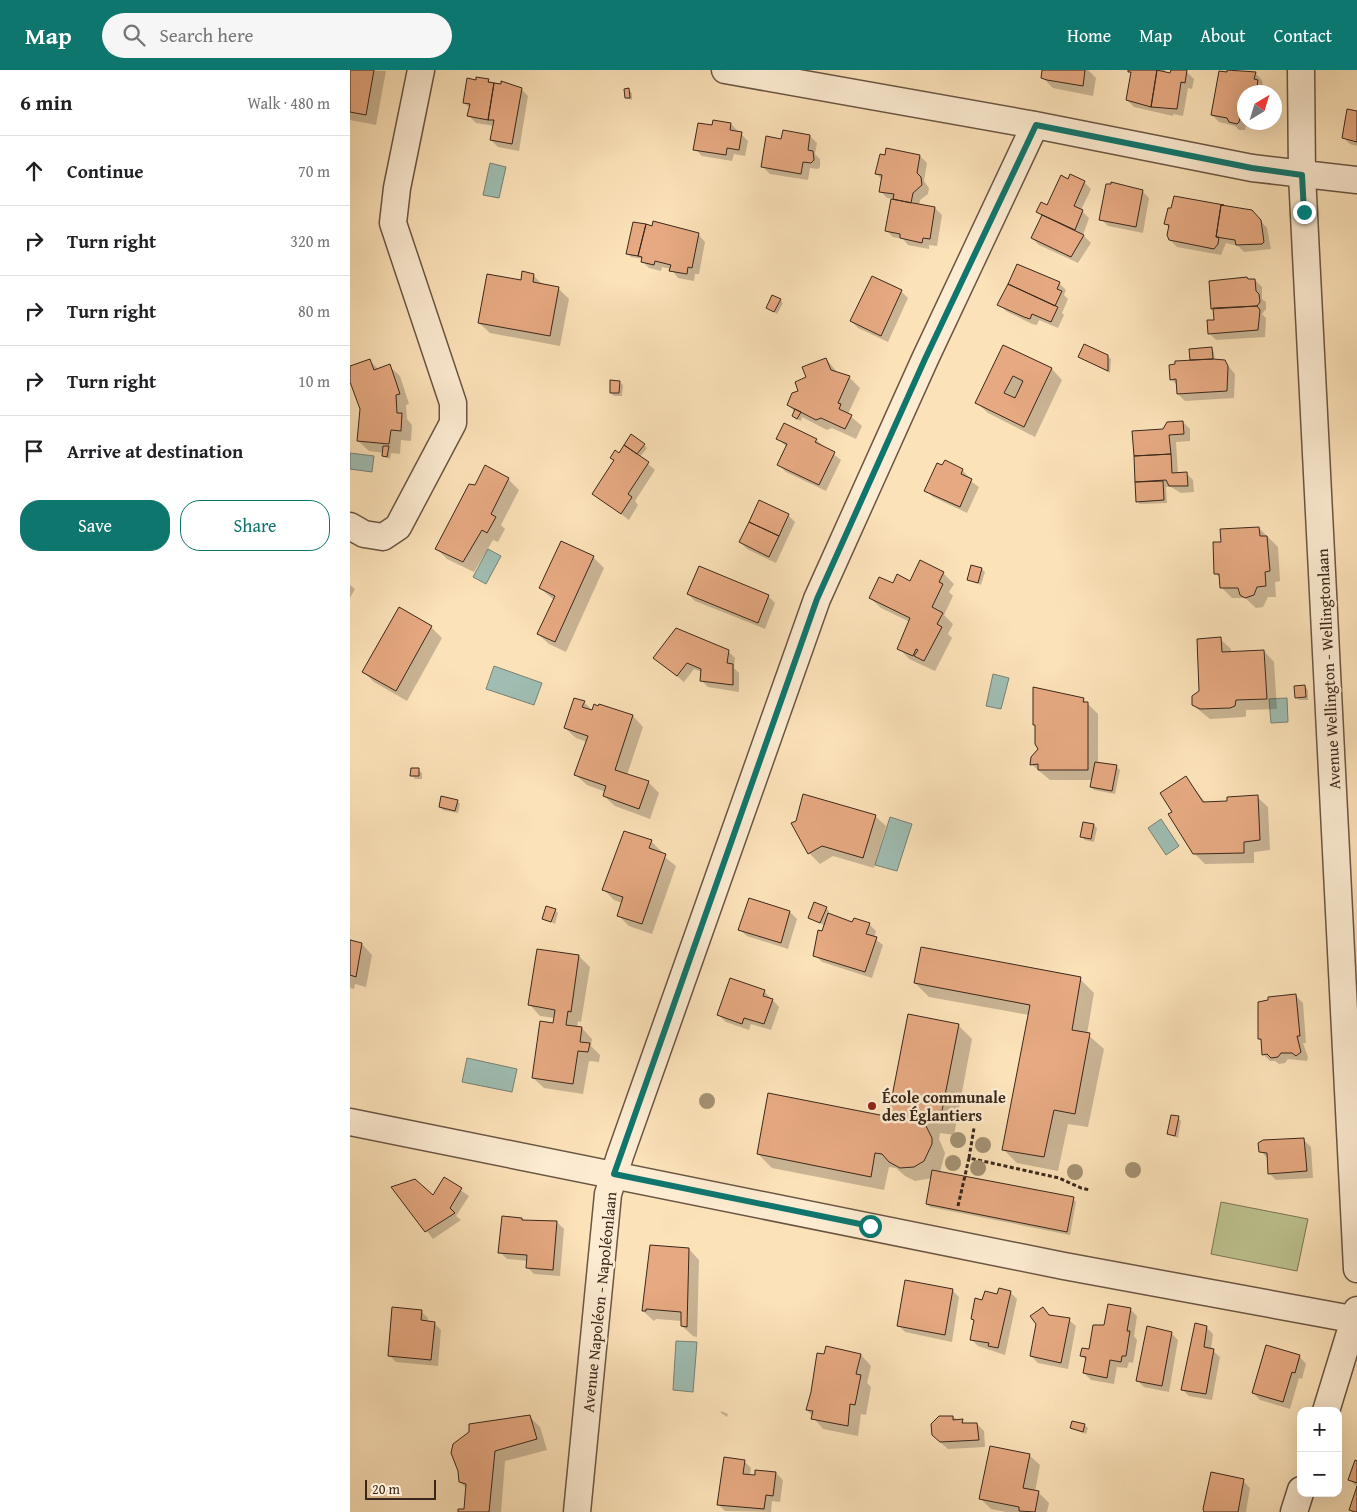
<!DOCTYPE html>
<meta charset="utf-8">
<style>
:root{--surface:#fff;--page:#f6f6f6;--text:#202124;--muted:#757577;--line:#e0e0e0;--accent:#0f766e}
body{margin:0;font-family:"Gentium Book Plus",serif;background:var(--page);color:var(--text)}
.controls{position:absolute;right:15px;bottom:15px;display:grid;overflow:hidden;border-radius:10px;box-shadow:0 5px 20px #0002}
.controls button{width:45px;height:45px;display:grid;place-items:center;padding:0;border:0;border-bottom:1px solid var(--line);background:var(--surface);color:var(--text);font:25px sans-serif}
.compass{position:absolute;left:887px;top:15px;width:45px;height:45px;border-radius:50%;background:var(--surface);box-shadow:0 5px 20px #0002;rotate:38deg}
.scale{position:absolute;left:15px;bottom:12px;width:71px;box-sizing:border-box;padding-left:5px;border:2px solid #3a271b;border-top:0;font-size:14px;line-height:18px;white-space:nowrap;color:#3a271b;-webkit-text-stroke:4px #fdecd2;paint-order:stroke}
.stop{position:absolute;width:15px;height:15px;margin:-11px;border:4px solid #0f766e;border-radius:50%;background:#fff}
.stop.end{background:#0f766e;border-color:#fff;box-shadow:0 1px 5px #0008}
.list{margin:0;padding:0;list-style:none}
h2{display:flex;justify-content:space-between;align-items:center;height:65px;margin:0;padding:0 20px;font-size:21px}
h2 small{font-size:16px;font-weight:400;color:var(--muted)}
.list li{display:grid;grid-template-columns:32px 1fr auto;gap:15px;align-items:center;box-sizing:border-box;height:70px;padding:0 20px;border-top:1px solid var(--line)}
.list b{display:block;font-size:19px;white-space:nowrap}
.list em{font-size:16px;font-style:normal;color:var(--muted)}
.actions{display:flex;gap:10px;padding:15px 20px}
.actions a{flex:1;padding:11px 0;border:1px solid var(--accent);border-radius:20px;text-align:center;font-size:18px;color:var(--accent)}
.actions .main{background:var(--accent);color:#fff}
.icon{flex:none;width:28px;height:28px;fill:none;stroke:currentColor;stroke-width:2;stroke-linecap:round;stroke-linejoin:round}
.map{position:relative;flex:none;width:1007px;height:1442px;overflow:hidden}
header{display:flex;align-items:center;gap:30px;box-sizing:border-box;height:70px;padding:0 25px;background:var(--accent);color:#fff}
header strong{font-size:24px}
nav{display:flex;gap:28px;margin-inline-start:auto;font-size:18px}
.search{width:350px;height:45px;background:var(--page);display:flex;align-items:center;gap:12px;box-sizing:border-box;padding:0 18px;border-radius:28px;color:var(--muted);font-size:19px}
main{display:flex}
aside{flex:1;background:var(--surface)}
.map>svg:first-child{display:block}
.green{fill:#bdc390;stroke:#7c7556}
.water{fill:#9fbdb2;stroke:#778176}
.shadow{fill:#0003}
.building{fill:#e6a981;stroke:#3a271b;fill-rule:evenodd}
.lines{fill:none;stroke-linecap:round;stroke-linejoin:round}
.minor-casing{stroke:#6a5642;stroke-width:29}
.path{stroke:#3a271b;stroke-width:3;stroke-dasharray:4 2.5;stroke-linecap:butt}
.minor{stroke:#fdecd2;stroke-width:26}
.tree{fill:#a39172}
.route{stroke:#0f766e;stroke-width:6}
.poi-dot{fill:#8f2418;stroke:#fdecd2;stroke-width:2}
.labels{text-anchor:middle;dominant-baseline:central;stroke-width:5;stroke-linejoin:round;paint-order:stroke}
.street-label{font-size:16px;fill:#3a271b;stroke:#fdecd2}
.poi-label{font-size:16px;font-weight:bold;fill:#3a271b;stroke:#fdecd2;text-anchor:start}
</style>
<header>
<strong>Map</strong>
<div class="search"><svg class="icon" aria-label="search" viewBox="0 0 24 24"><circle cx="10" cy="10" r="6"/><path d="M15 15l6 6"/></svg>Search here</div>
<nav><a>Home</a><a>Map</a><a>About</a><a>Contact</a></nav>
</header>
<main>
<aside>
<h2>6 min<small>Walk · 480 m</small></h2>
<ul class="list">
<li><svg class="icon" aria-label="ahead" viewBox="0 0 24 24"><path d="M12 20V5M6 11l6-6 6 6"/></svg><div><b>Continue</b></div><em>70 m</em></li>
<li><svg class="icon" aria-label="right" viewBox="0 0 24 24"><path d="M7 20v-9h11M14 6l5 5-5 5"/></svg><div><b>Turn right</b></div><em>320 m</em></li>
<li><svg class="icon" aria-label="right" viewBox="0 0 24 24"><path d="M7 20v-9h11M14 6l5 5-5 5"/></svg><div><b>Turn right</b></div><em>80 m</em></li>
<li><svg class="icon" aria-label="right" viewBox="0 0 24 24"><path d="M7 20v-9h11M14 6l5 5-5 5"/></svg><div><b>Turn right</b></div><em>10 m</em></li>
<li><svg class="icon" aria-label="arrive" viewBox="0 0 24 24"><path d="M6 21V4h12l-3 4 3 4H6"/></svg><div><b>Arrive at destination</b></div></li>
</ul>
<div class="actions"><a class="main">Save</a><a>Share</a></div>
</aside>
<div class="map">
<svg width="1007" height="1442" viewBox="0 0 1007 1442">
<rect width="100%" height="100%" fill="#fce2b9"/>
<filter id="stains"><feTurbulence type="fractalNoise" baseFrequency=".004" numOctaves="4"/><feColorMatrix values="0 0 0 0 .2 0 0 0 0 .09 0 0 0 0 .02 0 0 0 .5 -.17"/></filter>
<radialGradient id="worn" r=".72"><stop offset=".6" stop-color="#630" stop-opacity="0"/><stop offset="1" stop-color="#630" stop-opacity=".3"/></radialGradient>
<path class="green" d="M 871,1132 L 958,1149 L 947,1201 L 861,1184 Z"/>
<path class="water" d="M 140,93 L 156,97 L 149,128 L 133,125 Z
M 0,383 L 24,386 L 22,402 L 0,399 Z
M 138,479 L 151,486 L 136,514 L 123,507 Z
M 144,596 L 192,613 L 184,635 L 136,619 Z
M 643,604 L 659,608 L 651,639 L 636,636 Z
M 937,628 L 938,652 L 921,653 L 919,629 Z
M 540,747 L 562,754 L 547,801 L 525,795 Z
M 811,749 L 829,776 L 816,785 L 798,758 Z
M 117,988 L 167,999 L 162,1022 L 112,1012 Z
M 326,1271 L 347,1272 L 343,1322 L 323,1320 Z"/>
<path class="shadow" d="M 0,0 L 36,1 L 26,55 L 0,50 Z
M 694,0 L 738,0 L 746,8 L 743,26 L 703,18 L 692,7 Z
M 779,0 L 815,0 L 815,3 L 821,4 L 822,0 L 837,2 L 844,9 L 842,19 L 838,18 L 833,46 L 823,44 L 823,46 L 784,37 L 777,30 L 782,5 Z
M 878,0 L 905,3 L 912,10 L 914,22 L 894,22 L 894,52 L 897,52 L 895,60 L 889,60 L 885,56 L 869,52 L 862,45 Z
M 127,8 L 171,19 L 178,26 L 169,81 L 148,77 L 141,70 L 144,56 L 126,53 L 119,46 L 120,38 L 114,33 Z
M 278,20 L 282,23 L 282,30 L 276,28 Z
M 1007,42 L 1007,76 L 1000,74 L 993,67 Z
M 381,54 L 398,71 L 395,86 L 384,84 L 382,91 L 352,86 L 345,79 L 363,57 Z
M 460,66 L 467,73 L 465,84 L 470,89 L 470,97 L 468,99 L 460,98 L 458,110 L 420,104 L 413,97 L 432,71 Z
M 570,86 L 577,93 L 574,111 L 579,118 L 578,124 L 570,130 L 569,136 L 585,138 L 592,145 L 587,176 L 579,175 L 579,179 L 558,175 L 553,169 L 543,167 L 536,160 L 544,129 L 537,128 L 530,121 L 532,110 L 527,104 Z
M 719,110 L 734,112 L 741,119 L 731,140 L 739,148 L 733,165 L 741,173 L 728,193 L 689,175 L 682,168 L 693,147 L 687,142 L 698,136 Z
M 792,121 L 799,128 L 793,163 L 758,156 L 751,149 Z
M 822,140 L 909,149 L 917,158 L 921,179 L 894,182 L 888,176 L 876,173 L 871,185 L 827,177 L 820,170 L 820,158 L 816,154 Z
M 348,164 L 355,172 L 349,204 L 345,204 L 344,211 L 328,208 L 321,199 L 312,197 L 311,201 L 299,198 L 292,191 L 293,189 L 281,187 L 277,183 Z
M 183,205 L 194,216 L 208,218 L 219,229 L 210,276 L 140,263 L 129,253 Z
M 905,210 L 912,217 L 912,229 L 916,232 L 916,239 L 912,244 L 916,248 L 915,267 L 866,270 L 859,263 L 865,251 L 865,241 L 862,238 L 899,211 Z
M 709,213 L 716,220 L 714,225 L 718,229 L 712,243 L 714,245 L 708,258 L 689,250 L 687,255 L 682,254 L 656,241 L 649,234 Z
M 551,221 L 558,228 L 538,272 L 508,258 L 501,251 Z
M 430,230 L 433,233 L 427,244 L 417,237 Z
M 654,277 L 702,299 L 712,310 L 685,367 L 638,343 L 627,333 Z
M 861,279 L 864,282 L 865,292 L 874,291 L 885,304 L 884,328 L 835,331 L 828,324 L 828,316 L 821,309 L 843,292 L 841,290 Z
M 757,286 L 761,289 L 760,303 L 730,287 Z
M 476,289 L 488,303 L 500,308 L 510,318 L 498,344 L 512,356 L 506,369 L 482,358 L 477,360 L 452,347 L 451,351 L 446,349 L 443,346 L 445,342 L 438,335 L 458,308 Z
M 20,291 L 28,299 L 39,296 L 50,306 L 59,334 L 56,335 L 57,349 L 62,355 L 61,371 L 51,370 L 50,384 L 41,383 L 40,389 L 34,386 L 34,383 L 19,381 L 8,371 L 11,339 L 0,308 L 0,297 Z
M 269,312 L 273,315 L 272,326 L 264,326 L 261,323 Z
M 833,352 L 840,359 L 840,371 L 826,372 L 828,404 L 836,403 L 843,410 L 844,422 L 831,423 L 821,417 L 816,417 L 817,433 L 790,434 L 787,431 L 786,411 L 813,360 Z
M 428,369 L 466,370 L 491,390 L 476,421 L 436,402 L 429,395 L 437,377 Z
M 294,375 L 297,378 L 290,387 L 305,400 L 285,431 L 288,435 L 279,450 L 244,424 L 270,384 Z
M 612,400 L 619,407 L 618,409 L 629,417 L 617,443 L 583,427 L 576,420 Z
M 158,409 L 169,420 L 151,455 L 155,459 L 148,472 L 143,470 L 124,502 L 97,489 L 87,479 L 125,416 Z
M 438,445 L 445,452 L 426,493 L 397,479 L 390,472 Z
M 909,458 L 928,477 L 930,511 L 925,512 L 926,527 L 918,527 L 913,537 L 906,538 L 895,528 L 882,528 L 871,517 L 870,508 L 866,504 L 872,473 Z
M 211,473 L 244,488 L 254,498 L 216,582 L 199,574 L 188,564 L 204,530 L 190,518 Z
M 632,499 L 635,502 L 631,515 L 618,509 Z
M 593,503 L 604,514 L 599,522 L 603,526 L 594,545 L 603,554 L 598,564 L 602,568 L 585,601 L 559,589 L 549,578 L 560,552 L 531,538 L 520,528 L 543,515 L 560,513 Z
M 0,515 L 5,519 L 0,528 Z
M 338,524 L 418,526 L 425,533 L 415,559 L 345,531 Z
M 81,557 L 92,568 L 57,631 L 24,612 L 14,602 Z
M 870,569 L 881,579 L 881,583 L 914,581 L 924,592 L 927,639 L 896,640 L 896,646 L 894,647 L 860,649 L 843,635 L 842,629 L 844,625 L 850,622 Z
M 378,581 L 385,588 L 384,598 L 389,603 L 389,622 L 358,617 L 351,610 L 352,602 L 344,599 L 334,612 L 305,588 Z
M 955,616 L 958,620 L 958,630 L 949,630 L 946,627 Z
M 733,629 L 748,644 L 748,693 L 767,697 L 770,700 L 765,724 L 744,720 L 741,717 L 743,710 L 700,710 L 681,694 L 689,679 L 685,655 Z
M 234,632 L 243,641 L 249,635 L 283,646 L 293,657 L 277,705 L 298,712 L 309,723 L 300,749 L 265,736 L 254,726 L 256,722 L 237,715 L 226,705 L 237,672 L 226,668 L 215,658 Z
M 68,700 L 72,703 L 72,709 L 65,709 L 62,705 Z
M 836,708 L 856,733 L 879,732 L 907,727 L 918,737 L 920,780 L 904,782 L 904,793 L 855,794 L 844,783 L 823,742 Z
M 107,731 L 110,734 L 108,743 L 93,740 L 90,737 Z
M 525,746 L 536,756 L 524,798 L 483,786 L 470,794 L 459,783 L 443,753 Z
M 744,755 L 747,758 L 744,772 L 735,770 L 732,767 Z
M 301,771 L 312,782 L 311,784 L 326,796 L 302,864 L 279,856 L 268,845 L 272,833 L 264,830 L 253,819 Z
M 400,829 L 440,842 L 447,849 L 438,879 L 397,866 L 390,860 Z
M 476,838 L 479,841 L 478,844 L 503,853 L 519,854 L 526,861 L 524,868 L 533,875 L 522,908 L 472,892 L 465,885 L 475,856 L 459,847 Z
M 205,840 L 208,843 L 205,854 L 193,848 Z
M 0,869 L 12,874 L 22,885 L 16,917 L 5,914 L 4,919 L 0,918 Z
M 188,880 L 229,886 L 240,897 L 231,952 L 228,951 L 227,958 L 232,958 L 242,969 L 241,976 L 250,985 L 249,992 L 239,991 L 233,1024 L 194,1018 L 183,1008 L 205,948 L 190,946 L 180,935 Z
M 730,909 L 744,923 L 737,964 L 754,979 L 738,1057 L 718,1054 L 708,1101 L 667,1093 L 653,1079 L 679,945 L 579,927 L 565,913 Z
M 414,921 L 429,937 L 421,960 L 401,954 L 399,960 L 376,952 L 369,945 Z
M 946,926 L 953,933 L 956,973 L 953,973 L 958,987 L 957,991 L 938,989 L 935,993 L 929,994 L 925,991 L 920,991 L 913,984 L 912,972 L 909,969 Z
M 608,955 L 622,969 L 604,1065 L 590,1063 L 589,1069 L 595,1083 L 590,1102 L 723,1129 L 726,1132 L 720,1165 L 580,1137 L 577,1134 L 582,1108 L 565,1111 L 555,1106 L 546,1098 L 539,1097 L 534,1120 L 422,1098 L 408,1084 L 536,1047 Z
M 828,1048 L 831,1051 L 828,1068 L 818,1064 Z
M 954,1070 L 961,1077 L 963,1108 L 926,1110 L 919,1103 L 918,1089 L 909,1079 L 908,1076 L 912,1071 Z
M 94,1109 L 119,1126 L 106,1146 L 111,1150 L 83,1169 L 43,1118 L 84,1127 Z
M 172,1149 L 174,1151 L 207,1152 L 214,1159 L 210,1206 L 184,1204 L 177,1197 L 178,1191 L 157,1189 L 150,1182 Z
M 339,1179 L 349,1190 L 347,1267 L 343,1266 L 332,1256 L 332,1251 L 306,1249 L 304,1251 L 293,1241 Z
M 602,1220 L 609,1227 L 602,1272 L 555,1262 L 548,1255 Z
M 660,1222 L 667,1229 L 655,1285 L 628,1276 L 621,1269 L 625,1252 L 622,1249 L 633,1231 Z
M 693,1239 L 701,1246 L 719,1250 L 726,1256 L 718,1299 L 688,1293 L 681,1286 L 687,1253 Z
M 780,1239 L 787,1246 L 784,1266 L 787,1270 L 783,1293 L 779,1292 L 777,1298 L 767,1297 L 764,1314 L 741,1310 L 734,1303 L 736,1290 L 732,1286 L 740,1280 L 755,1256 Z
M 71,1241 L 78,1248 L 78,1252 L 84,1253 L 91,1260 L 88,1296 L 46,1292 L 39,1285 Z
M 856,1257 L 863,1264 L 861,1279 L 870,1287 L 862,1330 L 839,1326 L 832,1319 Z
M 821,1263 L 828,1270 L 819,1322 L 794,1317 L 787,1310 Z
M 477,1277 L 511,1285 L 521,1296 L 517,1313 L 521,1317 L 516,1345 L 511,1344 L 508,1366 L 473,1359 L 457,1340 Z
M 949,1286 L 956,1294 L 952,1309 L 949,1308 L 940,1339 L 910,1330 L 903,1323 Z
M 371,1341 L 378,1344 L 377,1347 L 371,1343 Z
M 179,1346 L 190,1357 L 197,1380 L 155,1391 L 151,1442 L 109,1442 L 115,1440 L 117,1419 L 110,1412 L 109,1400 Z
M 603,1347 L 616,1354 L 627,1354 L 634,1361 L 635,1377 L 598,1379 L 590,1372 Z
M 734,1355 L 738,1358 L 736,1364 L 721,1358 Z
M 679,1385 L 690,1395 L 685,1422 L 689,1423 L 699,1433 L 697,1442 L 656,1442 L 641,1439 L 630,1428 Z
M 394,1391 L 401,1398 L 400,1406 L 426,1403 L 433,1410 L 430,1432 L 422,1431 L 421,1442 L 375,1441 L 368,1434 Z
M 1007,1392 L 1007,1417 L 1000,1410 Z
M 893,1411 L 900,1418 L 896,1442 L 855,1442 Z"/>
<path class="building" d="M 0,0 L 24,0 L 16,45 L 0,42 Z
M 692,0 L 735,0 L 733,16 L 697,10 L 691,8 Z
M 778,0 L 807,0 L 801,37 L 776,30 L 781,2 L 778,2 Z
M 807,0 L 820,3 L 821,0 L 837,0 L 835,13 L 831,12 L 827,39 L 801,37 Z
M 877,0 L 906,2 L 904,9 L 908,10 L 906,22 L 894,22 L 894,41 L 892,42 L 889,52 L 887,54 L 879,52 L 877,48 L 861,45 L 869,1 L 877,2 Z
M 126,7 L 139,9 L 138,12 L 144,13 L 138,50 L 117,46 L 120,34 L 113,33 L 117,8 L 126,10 Z
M 151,11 L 172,18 L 162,74 L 140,70 L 144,50 L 138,50 L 144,13 L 151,14 Z
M 279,18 L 280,28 L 275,28 L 274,19 Z
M 997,39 L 1007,41 L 1007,72 L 992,68 Z
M 363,50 L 381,53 L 380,60 L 392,62 L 389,80 L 377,78 L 376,85 L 343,80 L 348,53 L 362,55 Z
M 433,60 L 460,65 L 458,80 L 463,81 L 464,90 L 461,93 L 453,92 L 451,104 L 411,97 L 416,66 L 431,69 Z
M 536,78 L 570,85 L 567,103 L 571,107 L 572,115 L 563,123 L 561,133 L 543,129 L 544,124 L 529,122 L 532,105 L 525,104 L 530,84 L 535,85 Z
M 720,104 L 735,111 L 724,136 L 733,140 L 725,160 L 686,142 L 691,132 L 697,135 L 711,105 L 718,109 Z
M 761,112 L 793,120 L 786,157 L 749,150 L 756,114 L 761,114 Z
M 824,126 L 874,135 L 871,135 L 866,167 L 869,167 L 868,174 L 864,179 L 819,170 L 817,165 L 819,155 L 814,154 L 818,138 L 821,138 Z
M 541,129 L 585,137 L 580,169 L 573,168 L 572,173 L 550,168 L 550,164 L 535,161 Z
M 871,135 L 902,140 L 911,150 L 914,172 L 912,174 L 886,175 L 885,170 L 866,167 Z
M 692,145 L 734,165 L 721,187 L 681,168 Z
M 303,151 L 349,163 L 342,198 L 338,197 L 337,204 L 319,201 L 321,195 L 305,191 L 304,195 L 291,192 L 292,187 L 288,186 L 296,154 L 302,156 Z
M 283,152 L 296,154 L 288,186 L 276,184 Z
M 667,194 L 710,212 L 707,219 L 712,221 L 705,236 L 658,214 Z
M 172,201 L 184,204 L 183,212 L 209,217 L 200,266 L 128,253 L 137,204 L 171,210 Z
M 522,206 L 552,220 L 531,266 L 500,251 Z
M 897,207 L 898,209 L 905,209 L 906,221 L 909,224 L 910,232 L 907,236 L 861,239 L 859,211 Z
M 658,214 L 708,237 L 701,252 L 682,244 L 680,249 L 674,247 L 647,235 Z
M 422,225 L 431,229 L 424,242 L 416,238 Z
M 907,236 L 910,240 L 908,260 L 858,264 L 857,250 L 864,250 L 863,238 Z
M 734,274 L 758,285 L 758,301 L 728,287 Z
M 653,275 L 702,298 L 674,357 L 625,333 ZM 663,306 L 673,311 L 665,328 L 654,323 Z
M 862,277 L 863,289 L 840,290 L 839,279 Z
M 476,288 L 481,300 L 500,306 L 488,333 L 491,334 L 489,339 L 502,345 L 495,359 L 471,348 L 466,350 L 437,335 L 442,323 L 448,321 L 445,312 L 456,307 L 452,297 Z
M 20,289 L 24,300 L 40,294 L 50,324 L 46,325 L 47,343 L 52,343 L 51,361 L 41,360 L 39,374 L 7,371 L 10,339 L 0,312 L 0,296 Z
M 863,289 L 875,290 L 878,296 L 877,321 L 827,324 L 826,309 L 820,310 L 819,295 L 825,294 L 825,291 Z
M 260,310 L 270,311 L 269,323 L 260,323 Z
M 445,339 L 451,342 L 447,349 L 442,346 Z
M 833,351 L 834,364 L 819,365 L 821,384 L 784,386 L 782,361 L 813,359 L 817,352 Z
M 434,353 L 467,369 L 465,372 L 485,382 L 469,415 L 427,395 L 437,374 L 426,369 Z
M 281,364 L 295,374 L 287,384 L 274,375 Z
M 274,375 L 299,392 L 278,424 L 282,427 L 271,444 L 242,424 L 264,390 L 260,388 L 265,380 L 269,383 Z
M 33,376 L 39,376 L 37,387 L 32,386 Z
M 821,384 L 822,403 L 837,402 L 838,416 L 819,416 L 816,410 L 785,412 L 784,386 Z
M 595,390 L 613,399 L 611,404 L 622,409 L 610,437 L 574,421 L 587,393 L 592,395 Z
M 135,395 L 159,408 L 141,444 L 146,447 L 137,463 L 132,460 L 113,492 L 85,479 L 119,414 L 125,415 Z
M 813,411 L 814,430 L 786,432 L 785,412 Z
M 409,430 L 439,444 L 429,466 L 399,452 Z
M 399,452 L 429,466 L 419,487 L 389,472 Z
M 909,457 L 910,466 L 917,466 L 920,501 L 915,502 L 916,516 L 907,517 L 904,525 L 895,528 L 890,525 L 888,518 L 870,518 L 869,504 L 864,504 L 863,472 L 871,472 L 870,459 Z
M 211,471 L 244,486 L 205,572 L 187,564 L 205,526 L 189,518 Z
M 570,490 L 594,502 L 589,512 L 593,514 L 582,537 L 593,543 L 587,554 L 592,557 L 574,591 L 564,586 L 568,580 L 566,579 L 563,586 L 547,579 L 560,548 L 519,528 L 529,507 L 543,513 L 547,504 L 560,511 Z
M 621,495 L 632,498 L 628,513 L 617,510 Z
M 349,496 L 419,525 L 408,553 L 337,524 Z
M 49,537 L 82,556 L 46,621 L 12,602 Z
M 326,558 L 379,580 L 377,593 L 383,594 L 383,615 L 350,611 L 351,599 L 337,593 L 327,606 L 303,588 Z
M 871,567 L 872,582 L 914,580 L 917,629 L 886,630 L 885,636 L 880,638 L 850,639 L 842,635 L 842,626 L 849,621 L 847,569 Z
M 955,615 L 956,627 L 945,628 L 944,616 Z
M 683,617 L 734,628 L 733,632 L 738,632 L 738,700 L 688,700 L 688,694 L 680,695 L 681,687 L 688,679 L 685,674 L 685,655 L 683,655 Z
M 224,628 L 235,631 L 232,637 L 242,640 L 244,634 L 248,636 L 249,634 L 283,645 L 265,700 L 299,711 L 289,739 L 253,726 L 256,716 L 224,705 L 238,666 L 214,658 Z
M 745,692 L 767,695 L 762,721 L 740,717 Z
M 61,698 L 69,698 L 69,706 L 60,706 Z
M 836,706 L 853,732 L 877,731 L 877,727 L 908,725 L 910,770 L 894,772 L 894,783 L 843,784 L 818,744 L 822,742 L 810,723 Z
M 453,724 L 526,745 L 513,788 L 472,776 L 458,784 L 441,753 L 446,751 Z
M 91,726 L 108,730 L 105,741 L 89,737 Z
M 733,752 L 744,754 L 741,769 L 730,767 Z
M 274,761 L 302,770 L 299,778 L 316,784 L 292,854 L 267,846 L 273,827 L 252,820 Z
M 399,828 L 440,841 L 431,873 L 388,860 Z
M 464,832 L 477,837 L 470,853 L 458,848 Z
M 196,836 L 206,839 L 201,852 L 192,849 Z
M 478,843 L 502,852 L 504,848 L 520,853 L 516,864 L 527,867 L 515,902 L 463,886 L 468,860 L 472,861 Z
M 0,870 L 12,873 L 6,907 L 0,905 Z
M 571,877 L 731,907 L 722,960 L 740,963 L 725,1044 L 704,1040 L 694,1087 L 652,1080 L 680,935 L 564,913 Z
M 187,879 L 229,885 L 221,942 L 218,941 L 216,955 L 232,957 L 230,972 L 240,973 L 238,982 L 228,981 L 223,1014 L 182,1008 L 190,951 L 203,953 L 205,940 L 178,935 Z
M 380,908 L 415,920 L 413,926 L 423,929 L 414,954 L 394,948 L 392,954 L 367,945 Z
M 946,924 L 950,966 L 947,966 L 951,982 L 946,986 L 942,983 L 931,983 L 928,987 L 921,988 L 917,984 L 912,985 L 911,969 L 908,969 L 908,932 L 918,930 L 918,927 Z
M 558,944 L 609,954 L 590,1051 L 576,1049 L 575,1054 L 582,1068 L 582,1074 L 574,1091 L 564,1097 L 550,1098 L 539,1092 L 532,1084 L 525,1083 L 521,1107 L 407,1084 L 418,1023 L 535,1046 L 536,1041 L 539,1042 Z
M 821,1045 L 829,1046 L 825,1066 L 817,1064 Z
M 954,1068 L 957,1101 L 918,1104 L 917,1083 L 909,1082 L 908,1073 L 913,1070 Z
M 582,1100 L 724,1127 L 717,1162 L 576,1134 Z
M 94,1107 L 112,1118 L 100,1138 L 105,1143 L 75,1162 L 41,1117 L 65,1109 L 83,1125 Z
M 152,1146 L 172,1148 L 172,1150 L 207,1151 L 203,1200 L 176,1198 L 177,1185 L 148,1183 Z
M 300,1175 L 339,1178 L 337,1257 L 331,1256 L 331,1242 L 296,1239 L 296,1241 L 292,1241 Z
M 555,1210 L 603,1219 L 595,1265 L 547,1256 Z
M 649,1218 L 661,1221 L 648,1278 L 638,1276 L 639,1273 L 620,1270 L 624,1250 L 621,1249 L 625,1228 L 632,1230 L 635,1221 L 647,1224 Z
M 758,1234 L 781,1238 L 777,1261 L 780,1261 L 776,1286 L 772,1286 L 771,1292 L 760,1290 L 757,1308 L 733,1303 L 736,1287 L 730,1286 L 732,1278 L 739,1279 L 743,1255 L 754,1255 Z
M 42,1237 L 72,1240 L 71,1250 L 85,1252 L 81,1290 L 38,1286 Z
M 693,1237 L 699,1245 L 720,1248 L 711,1293 L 680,1286 L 686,1254 L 680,1246 Z
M 845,1253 L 857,1256 L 854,1277 L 864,1279 L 856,1324 L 831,1320 Z
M 797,1256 L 822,1262 L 812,1316 L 786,1311 Z
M 916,1275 L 950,1285 L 945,1303 L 942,1302 L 933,1332 L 902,1323 Z
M 476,1276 L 511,1284 L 506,1304 L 511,1305 L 505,1335 L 500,1334 L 498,1356 L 461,1349 L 463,1341 L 456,1340 L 461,1322 L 467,1283 L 474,1284 Z
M 180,1345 L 187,1369 L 145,1381 L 139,1442 L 108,1442 L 108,1439 L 114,1439 L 116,1414 L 109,1412 L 108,1401 L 101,1383 L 103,1374 L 119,1362 L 119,1354 Z
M 589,1346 L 603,1346 L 603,1350 L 613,1349 L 612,1353 L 627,1353 L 629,1370 L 590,1372 L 582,1365 L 581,1354 Z
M 722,1351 L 735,1354 L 733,1362 L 720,1358 Z
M 640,1376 L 680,1384 L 673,1418 L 689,1421 L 685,1442 L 669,1441 L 669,1437 L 629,1429 Z
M 374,1387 L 395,1390 L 393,1404 L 405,1405 L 405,1400 L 426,1402 L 423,1426 L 416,1425 L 414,1439 L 367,1435 Z
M 1005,1390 L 1007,1391 L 1007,1413 L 998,1410 Z
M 861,1402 L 894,1409 L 888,1442 L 854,1442 L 853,1439 Z
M 1007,1416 L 1007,1442 L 1005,1442 L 999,1440 Z"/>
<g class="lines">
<defs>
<path id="minor" d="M 375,0 L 685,55 L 902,98 L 1007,110
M 951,0 L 952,105 L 1007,1199
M 0,456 L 14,464 L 33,467 L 48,457 L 103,353 L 103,333 L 43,153 L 47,118 L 71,0
M 0,1052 L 714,1196 L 1007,1250
M 976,1341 L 1007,1240
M 227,1442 L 258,1124 L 270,1086 L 467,529 L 575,289 L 685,55
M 944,1442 L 951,1420"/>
</defs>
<use href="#minor" class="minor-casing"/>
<path class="path" d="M 619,1088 L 624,1058
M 608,1136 L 619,1088 L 709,1108 L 731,1118 L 740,1120"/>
<use href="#minor" class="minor"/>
</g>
<g class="tree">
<circle cx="357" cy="1031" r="8"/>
<circle cx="608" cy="1070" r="8"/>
<circle cx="633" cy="1075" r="8"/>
<circle cx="603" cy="1093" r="8"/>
<circle cx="628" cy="1098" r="8"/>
<circle cx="783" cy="1100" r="8"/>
<circle cx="725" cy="1102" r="8"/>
</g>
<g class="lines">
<path class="route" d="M 520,1156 L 264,1104 L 467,529 L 575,289 L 686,55 L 902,98 L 952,105 L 954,142"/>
</g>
<circle class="poi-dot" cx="522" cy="1036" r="5"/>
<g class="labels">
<g class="street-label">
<text transform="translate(978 599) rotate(-93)">Avenue Wellington - Wellingtonlaan</text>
<text transform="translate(249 1232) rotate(-84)">Avenue Napoléon - Napoléonlaan</text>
</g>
<g class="poi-label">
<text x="532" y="1027">École communale<tspan x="532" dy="18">des Églantiers</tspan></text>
</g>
</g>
<rect width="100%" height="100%" filter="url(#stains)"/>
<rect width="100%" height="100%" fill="url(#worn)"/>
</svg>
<div class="controls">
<button>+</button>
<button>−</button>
</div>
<svg class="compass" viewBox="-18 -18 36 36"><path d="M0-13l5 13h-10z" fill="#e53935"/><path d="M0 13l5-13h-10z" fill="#757577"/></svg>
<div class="scale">20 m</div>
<div class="stop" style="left:520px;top:1156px"></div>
<div class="stop end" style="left:954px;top:142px"></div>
</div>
</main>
